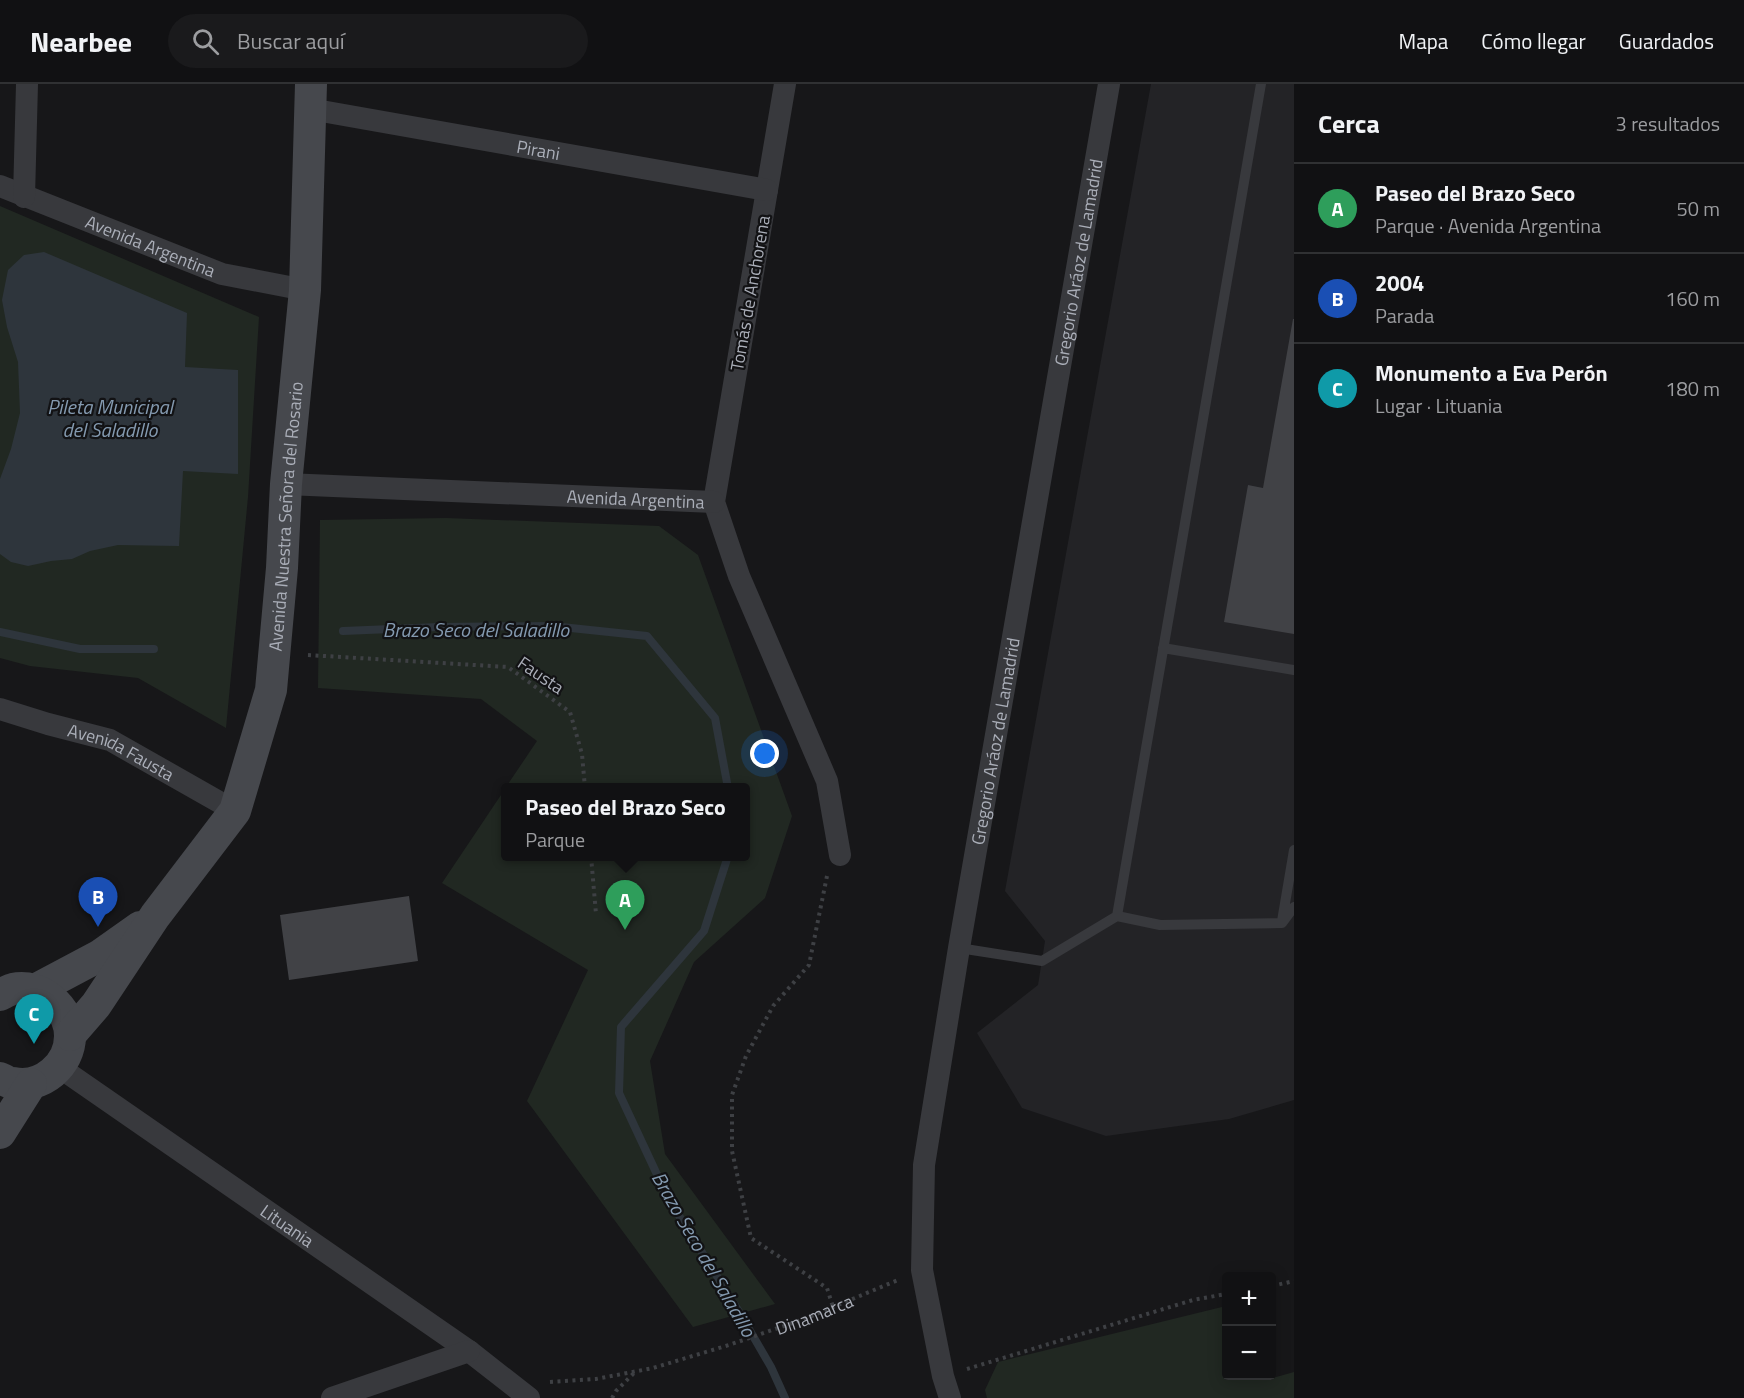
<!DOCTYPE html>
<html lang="es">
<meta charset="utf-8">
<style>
:root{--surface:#111113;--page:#1a1a1c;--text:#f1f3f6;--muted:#9c9da0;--line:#303133;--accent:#db2777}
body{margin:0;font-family:"Titillium Web",sans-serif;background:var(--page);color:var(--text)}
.controls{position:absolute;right:18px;bottom:18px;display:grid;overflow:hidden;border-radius:6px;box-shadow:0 3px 15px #0003}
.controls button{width:54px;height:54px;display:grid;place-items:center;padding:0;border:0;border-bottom:2px solid var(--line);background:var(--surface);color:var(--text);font:30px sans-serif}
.you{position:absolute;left:765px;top:670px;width:21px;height:21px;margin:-15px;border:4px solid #fff;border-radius:50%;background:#1a73e8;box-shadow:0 0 0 9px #1a73e833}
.badge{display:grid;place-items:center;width:39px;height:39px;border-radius:50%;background:var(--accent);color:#fff;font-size:20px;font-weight:700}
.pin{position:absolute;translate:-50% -50px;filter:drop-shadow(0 2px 3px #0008)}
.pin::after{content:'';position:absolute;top:32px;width:21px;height:18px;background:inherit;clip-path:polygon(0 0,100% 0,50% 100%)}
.popup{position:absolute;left:501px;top:699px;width:249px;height:78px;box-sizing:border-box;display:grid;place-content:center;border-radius:6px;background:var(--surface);filter:drop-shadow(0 2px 4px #0005);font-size:20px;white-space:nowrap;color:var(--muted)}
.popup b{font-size:22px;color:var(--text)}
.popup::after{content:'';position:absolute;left:50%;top:100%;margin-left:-12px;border:12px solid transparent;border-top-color:var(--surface)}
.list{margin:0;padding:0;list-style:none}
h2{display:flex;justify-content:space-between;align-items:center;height:78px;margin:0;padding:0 24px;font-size:26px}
h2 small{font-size:20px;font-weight:400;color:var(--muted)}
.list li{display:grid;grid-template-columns:39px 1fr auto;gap:18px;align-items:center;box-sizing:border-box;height:90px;padding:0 24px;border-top:2px solid var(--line)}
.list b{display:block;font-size:22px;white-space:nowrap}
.list p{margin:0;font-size:20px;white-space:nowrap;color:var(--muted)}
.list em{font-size:20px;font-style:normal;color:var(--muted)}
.icon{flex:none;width:33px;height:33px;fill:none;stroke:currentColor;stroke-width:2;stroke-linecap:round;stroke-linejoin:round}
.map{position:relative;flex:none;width:1294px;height:1314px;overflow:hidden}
header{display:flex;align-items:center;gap:36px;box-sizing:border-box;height:84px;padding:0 30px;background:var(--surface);border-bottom:2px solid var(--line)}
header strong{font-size:28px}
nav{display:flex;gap:33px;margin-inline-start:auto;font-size:21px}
.search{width:420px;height:54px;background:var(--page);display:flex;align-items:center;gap:15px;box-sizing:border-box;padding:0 21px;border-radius:33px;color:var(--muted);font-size:22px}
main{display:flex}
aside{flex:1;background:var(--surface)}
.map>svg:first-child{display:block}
.built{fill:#232326}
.green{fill:#212822}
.water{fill:#2e353c}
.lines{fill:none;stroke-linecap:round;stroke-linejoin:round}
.stream{stroke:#2e353c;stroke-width:8}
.building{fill:#414246}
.path{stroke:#3e4044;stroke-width:4;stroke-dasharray:3 4.5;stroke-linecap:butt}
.lane{stroke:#38393d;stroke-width:10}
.street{stroke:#38393d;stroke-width:22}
.secondary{stroke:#46484d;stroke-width:32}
.labels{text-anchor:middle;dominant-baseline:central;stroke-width:4.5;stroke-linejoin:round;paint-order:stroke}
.street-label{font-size:18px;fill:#aaaeb8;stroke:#121214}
.water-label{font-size:20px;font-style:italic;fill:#849ab0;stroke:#121214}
</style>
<header>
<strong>Nearbee</strong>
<div class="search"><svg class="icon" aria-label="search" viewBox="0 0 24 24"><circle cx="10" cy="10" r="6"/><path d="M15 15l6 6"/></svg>Buscar aquí</div>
<nav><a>Mapa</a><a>Cómo llegar</a><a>Guardados</a></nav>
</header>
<main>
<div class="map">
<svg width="1294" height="1314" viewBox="0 0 1294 1314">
<rect width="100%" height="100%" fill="#171719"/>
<path class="built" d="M 1151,0 L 1294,0 L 1294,1016 L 1229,1035 L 1106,1052 L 1022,1024 L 977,949 L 1038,901 L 1045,857 L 1005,807 Z"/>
<path class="green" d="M 0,122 L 259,233 L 248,413 L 226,644 L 138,594 L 30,582 L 0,574 Z
M 446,434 L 659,442 L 698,471 L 792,732 L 765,814 L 694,878 L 650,977 L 665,1070 L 775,1220 L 693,1243 L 527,1017 L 588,886 L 442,799 L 505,705 L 505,772 L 745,772 L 745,704 L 506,703 L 537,657 L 481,615 L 318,604 L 320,436 Z
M 1226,1222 L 1226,1292 L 1267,1292 L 1269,1295 L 1294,1288 L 1294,1314 L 987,1314 L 985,1306 L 998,1278 Z"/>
<path class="water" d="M 44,168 L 187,229 L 185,283 L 238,286 L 238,390 L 183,387 L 179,462 L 118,461 L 90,467 L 72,475 L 51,477 L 28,482 L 11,478 L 0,470 L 0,395 L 11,365 L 20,329 L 18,278 L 7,243 L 2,216 L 8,186 L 24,171 Z"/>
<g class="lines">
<path class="stream" d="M 343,547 L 439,543 L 552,542 L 647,552 L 715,634 L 728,704
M 0,548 L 80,565 L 154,565
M 728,772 L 704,847 L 621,943 L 619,1009 L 668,1114 L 738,1226 L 771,1283 L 785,1314"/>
</g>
<path class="building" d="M 1293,235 L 1294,235 L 1294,550 L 1224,538 L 1248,401 L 1263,404 Z
M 409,812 L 418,877 L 289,896 L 280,831 Z"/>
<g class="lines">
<g class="path">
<path d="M 308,571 L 508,583 L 570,628 L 582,670 L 585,704"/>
<path d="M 591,772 L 596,830"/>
<path d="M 827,792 L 809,881 L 773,922 L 746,972 L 732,1011 L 732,1067 L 751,1154 L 827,1204 L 833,1223"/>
<path d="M 1272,1202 L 1294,1197"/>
<path d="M 967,1285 L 1193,1216 L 1226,1210"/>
<path id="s1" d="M 550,1298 L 596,1295 L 653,1284 L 729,1261 L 807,1234 L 898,1196"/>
<path d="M 612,1314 L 616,1307 L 635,1288"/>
</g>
<path class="lane" d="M 1163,564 L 1294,586
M 1117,832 L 1261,0
M 1282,837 L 1294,766
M 959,864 L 1042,877 L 1117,832 L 1160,841 L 1282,839 L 1294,823"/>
<g class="street">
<path d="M 785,0 L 714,418 L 739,492 L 827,697 L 840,771"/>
<path id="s2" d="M 310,25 L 767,106"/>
<path id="s3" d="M 0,102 L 222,190 L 305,206"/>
<path d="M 24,113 L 27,0"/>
<path id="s4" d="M 286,400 L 714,418"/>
<path id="s5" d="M 0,625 L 48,640 L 110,656 L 235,727"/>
<path id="s6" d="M 59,983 L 469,1267 L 529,1314"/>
<path d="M 332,1314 L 469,1267"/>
<path id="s7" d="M 950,1314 L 943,1292 L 922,1186 L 924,1081 L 959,864 L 1109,0"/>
</g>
<g class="secondary">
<path d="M 35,906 L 99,872 L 140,843"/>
<path d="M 0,911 C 4,909 9,906 13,905 C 41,899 70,924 70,952 C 70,981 42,1005 13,999 C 9,999 4,996 0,994"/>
<path id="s8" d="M 70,951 L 96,921 L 155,832 L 235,727 L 271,606 L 282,484 L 286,400 L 305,206 L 311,0"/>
<path d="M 0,1049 L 31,1000"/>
</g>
</g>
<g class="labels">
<g class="street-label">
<text stroke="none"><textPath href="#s2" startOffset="232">Pirani</textPath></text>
<text stroke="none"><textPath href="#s3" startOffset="162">Avenida Argentina</textPath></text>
<text stroke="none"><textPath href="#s7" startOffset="1152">Gregorio Aráoz de Lamadrid</textPath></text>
<text transform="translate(750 209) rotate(-80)">Tomás de Anchorena</text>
<text stroke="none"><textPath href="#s4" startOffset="350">Avenida Argentina</textPath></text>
<text stroke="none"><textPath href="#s8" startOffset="579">Avenida Nuestra Señora del Rosario</textPath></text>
<text transform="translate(541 591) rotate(34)">Fausta</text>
<text stroke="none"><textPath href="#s7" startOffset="666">Gregorio Aráoz de Lamadrid</textPath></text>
<text stroke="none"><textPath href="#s5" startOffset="129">Avenida Fausta</textPath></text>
<text stroke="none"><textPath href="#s6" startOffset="278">Lituania</textPath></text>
<text stroke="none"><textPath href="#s1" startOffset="274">Dinamarca</textPath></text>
</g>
<g class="water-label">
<text x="110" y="322">Pileta Municipal<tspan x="110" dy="23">del Saladillo</tspan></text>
<text x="476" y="545">Brazo Seco del Saladillo</text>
<text transform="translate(704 1170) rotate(60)">Brazo Seco del Saladillo</text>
</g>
</g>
</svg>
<div class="controls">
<button>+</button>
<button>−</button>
</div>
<div class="you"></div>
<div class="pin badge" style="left:625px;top:846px;background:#2e9e5b">A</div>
<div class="popup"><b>Paseo del Brazo Seco</b>Parque</div>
<div class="pin badge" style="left:98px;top:843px;background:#1a4fb4">B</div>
<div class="pin badge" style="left:34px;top:960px;background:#0f9aa8">C</div>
</div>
<aside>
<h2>Cerca<small>3 resultados</small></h2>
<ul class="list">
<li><span class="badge" style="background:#2e9e5b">A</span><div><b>Paseo del Brazo Seco</b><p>Parque · Avenida Argentina</p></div><em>50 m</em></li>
<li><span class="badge" style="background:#1a4fb4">B</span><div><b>2004</b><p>Parada</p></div><em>160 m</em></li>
<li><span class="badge" style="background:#0f9aa8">C</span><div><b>Monumento a Eva Perón</b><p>Lugar · Lituania</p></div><em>180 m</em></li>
</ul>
</aside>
</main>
